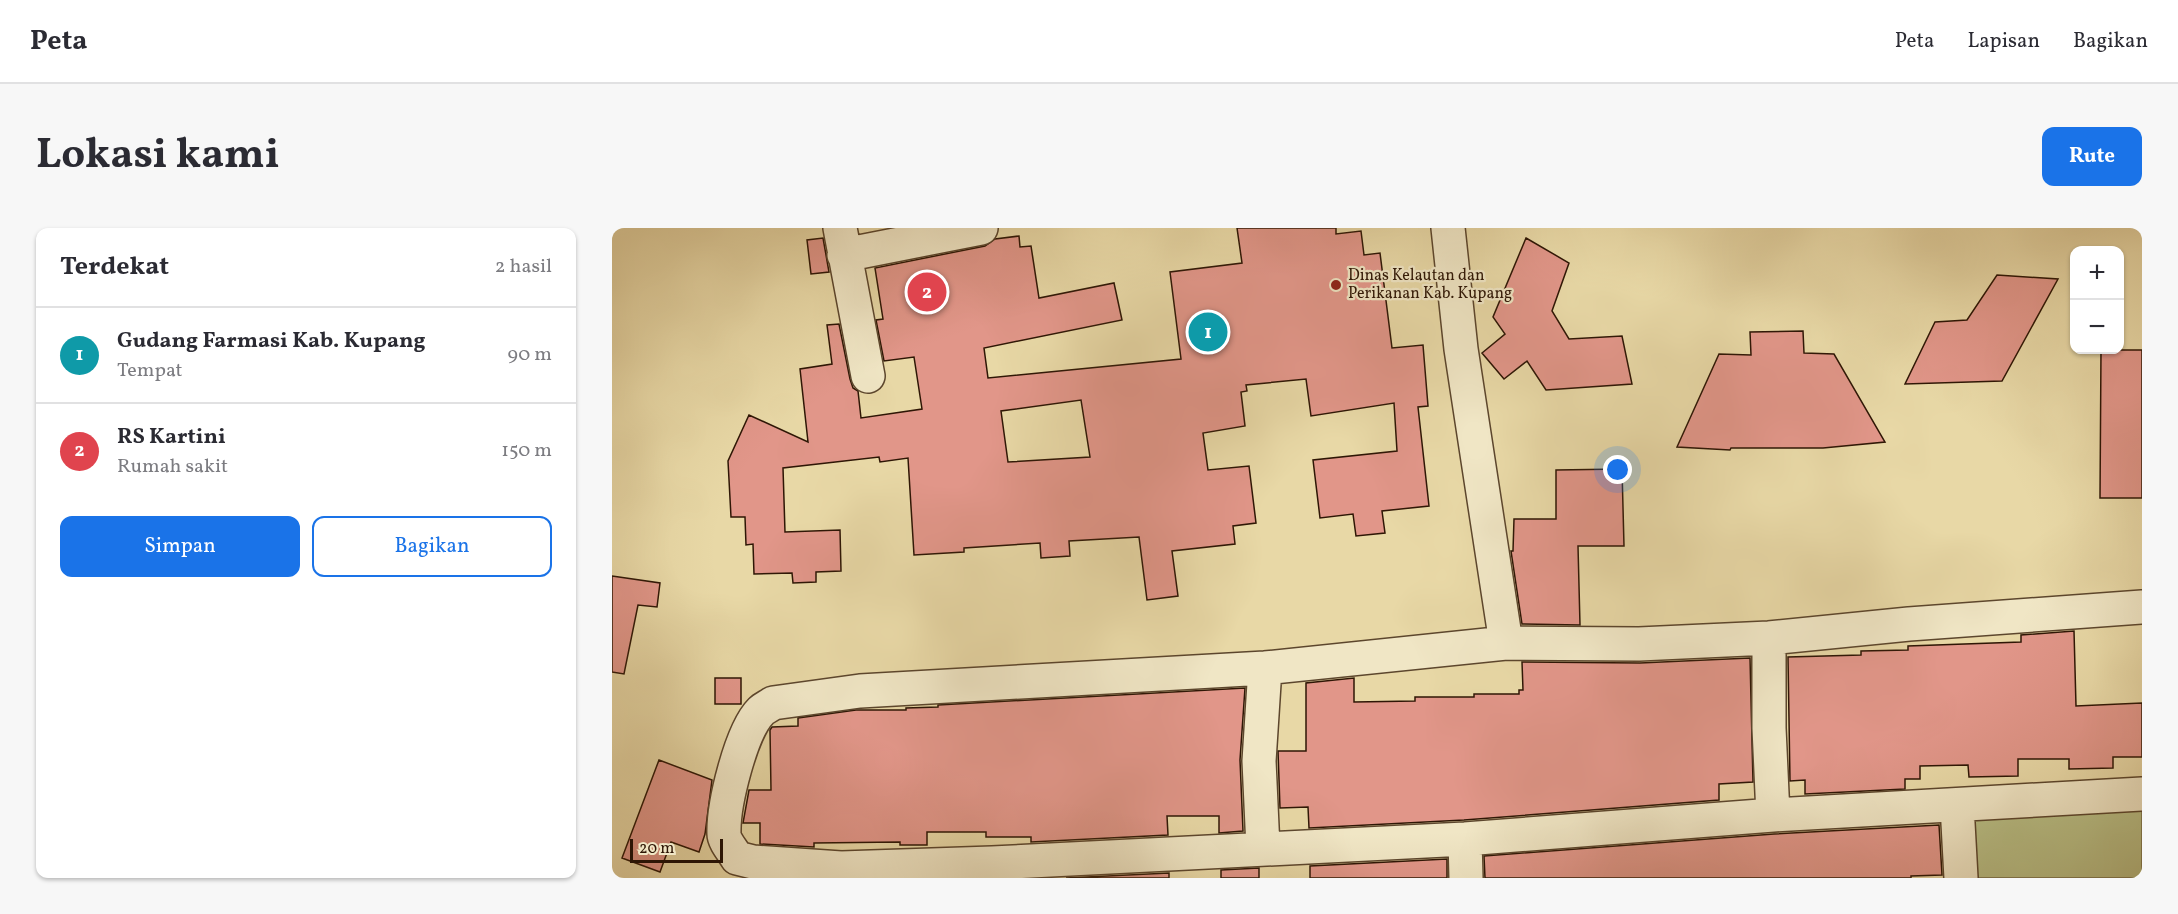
<!DOCTYPE html>
<html lang="id">
<meta charset="utf-8">
<style>
:root{--surface:#fff;--page:#f7f7f7;--text:#2b2b33;--muted:#7c7c81;--line:#e1e1e2;--accent:#1a73e8}
body{margin:0;font-family:Vollkorn,serif;background:var(--page);color:var(--text)}
.controls{position:absolute;right:18px;top:18px;display:grid;overflow:hidden;border-radius:12px;box-shadow:0 2px 4px #0004}
.controls button{width:54px;height:54px;display:grid;place-items:center;padding:0;border:0;border-bottom:2px solid var(--line);background:var(--surface);color:var(--text);font:30px sans-serif}
.scale{position:absolute;left:18px;bottom:15px;width:93px;box-sizing:border-box;padding-left:6px;border:3px solid #2e1605;border-top:0;font-size:16px;line-height:21px;white-space:nowrap;color:#2e1605;-webkit-text-stroke:4px #f0e6c5;paint-order:stroke}
.you{position:absolute;left:1006px;top:242px;width:21px;height:21px;margin:-15px;border:4px solid #fff;border-radius:50%;background:#1a73e8;box-shadow:0 0 0 9px #1a73e833}
.badge{display:grid;place-items:center;width:39px;height:39px;border-radius:50%;background:var(--accent);color:#fff;font-size:20px;font-weight:700}
.pin{position:absolute;translate:-50% -50%;border:3px solid #fff;box-shadow:0 2px 6px #0006}
.list{margin:0;padding:0;list-style:none}
h2{display:flex;justify-content:space-between;align-items:center;height:78px;margin:0;padding:0 24px;font-size:26px}
h2 small{font-size:20px;font-weight:400;color:var(--muted)}
.list li{display:grid;grid-template-columns:39px 1fr auto;gap:18px;align-items:center;box-sizing:border-box;height:96px;padding:0 24px;border-top:2px solid var(--line)}
.list b{display:block;font-size:22px;white-space:nowrap}
.list p{margin:0;font-size:20px;white-space:nowrap;color:var(--muted)}
.list em{font-size:20px;font-style:normal;color:var(--muted)}
.actions{display:flex;gap:12px;padding:18px 24px}
.actions a{flex:1;padding:14px 0;border:2px solid var(--accent);border-radius:12px;text-align:center;font-size:21px;color:var(--accent)}
.actions .main{background:var(--accent);color:#fff}
.map{position:relative;flex:none;width:1530px;height:650px;overflow:hidden;border-radius:12px}
header{display:flex;align-items:center;gap:36px;box-sizing:border-box;height:84px;padding:0 30px;background:var(--surface);border-bottom:2px solid var(--line)}
header strong{font-size:28px}
nav{display:flex;gap:33px;margin-inline-start:auto;font-size:21px}
.intro{display:flex;align-items:center;justify-content:space-between;box-sizing:border-box;height:144px;padding:0 36px}
h1{margin:0;font-size:42px}
.button{padding:15px 27px;border-radius:12px;background:var(--accent);color:#fff;font-size:21px;font-weight:700}
main{display:flex;gap:36px;padding:0 36px}
aside{flex:1;background:var(--surface);border-radius:12px;box-shadow:0 2px 4px #0004}
.map>svg:first-child{display:block}
.green{fill:#b8be85;stroke:#736a45;stroke-width:1.5}
.building{fill:#e19689;stroke:#2e1605;stroke-width:1.5;fill-rule:evenodd}
.lines{fill:none;stroke-linecap:round;stroke-linejoin:round}
.minor-casing{stroke:#5c462d;stroke-width:36}
.minor{stroke:#f0e6c5;stroke-width:33}
.poi-dot{fill:#8f2418;stroke:#f0e6c5;stroke-width:2}
.labels{text-anchor:middle;dominant-baseline:central;stroke-width:4.5;stroke-linejoin:round;paint-order:stroke}
.poi-label{font-size:16px;fill:#2e1605;stroke:#f0e6c5;text-anchor:start}
</style>
<header>
<strong>Peta</strong>
<nav><a>Peta</a><a>Lapisan</a><a>Bagikan</a></nav>
</header>
<div class="intro"><h1>Lokasi kami</h1><a class="button">Rute</a></div>
<main>
<aside>
<h2>Terdekat<small>2 hasil</small></h2>
<ul class="list">
<li><span class="badge" style="background:#0f9aa8">1</span><div><b>Gudang Farmasi Kab. Kupang</b><p>Tempat</p></div><em>90 m</em></li>
<li><span class="badge" style="background:#e0444e">2</span><div><b>RS Kartini</b><p>Rumah sakit</p></div><em>150 m</em></li>
</ul>
<div class="actions"><a class="main">Simpan</a><a>Bagikan</a></div>
</aside>
<div class="map">
<svg width="1530" height="650" viewBox="0 0 1530 650">
<rect width="100%" height="100%" fill="#e8d8a6"/>
<filter id="stains"><feTurbulence type="fractalNoise" baseFrequency=".00333" numOctaves="4"/><feColorMatrix values="0 0 0 0 .2 0 0 0 0 .09 0 0 0 0 .02 0 0 0 .5 -.17"/></filter>
<radialGradient id="worn" r=".72"><stop offset=".6" stop-color="#630" stop-opacity="0"/><stop offset="1" stop-color="#630" stop-opacity=".3"/></radialGradient>
<path class="green" d="M 1530,578 L 1530,650 L 1363,650 L 1362,588 Z"/>
<path class="building" d="M 625,0 L 724,0 L 724,6 L 749,3 L 752,27 L 768,25 L 780,120 L 811,117 L 816,178 L 806,179 L 817,278 L 770,283 L 773,305 L 744,308 L 741,286 L 708,290 L 701,232 L 785,223 L 782,175 L 699,188 L 694,151 L 634,157 L 635,163 L 629,164 L 633,198 L 591,205 L 596,242 L 637,238 L 644,295 L 621,298 L 623,316 L 560,323 L 566,368 L 535,372 L 527,309 L 457,313 L 458,328 L 429,330 L 428,315 L 352,320 L 352,324 L 302,327 L 296,230 L 268,234 L 267,229 L 171,240 L 173,304 L 228,302 L 229,343 L 204,344 L 204,354 L 181,355 L 180,345 L 142,346 L 141,316 L 134,317 L 133,289 L 119,289 L 116,233 L 137,187 L 196,214 L 188,141 L 220,136 L 215,97 L 227,96 L 238,151 L 241,160 L 246,163 L 249,190 L 310,181 L 302,129 L 272,133 L 264,92 L 271,91 L 263,40 L 373,18 L 383,11 L 407,8 L 408,19 L 419,18 L 427,70 L 502,55 L 510,92 L 372,120 L 376,150 L 569,131 L 558,44 L 630,35 ZM 469,172 L 478,229 L 396,234 L 389,183 Z
M 211,10 L 217,44 L 199,46 L 195,12 Z
M 914,10 L 957,35 L 940,83 L 957,111 L 1010,108 L 1020,156 L 934,162 L 915,133 L 892,151 L 870,125 L 893,106 L 881,89 Z
M 1385,47 L 1446,51 L 1390,153 L 1293,156 L 1323,94 L 1355,92 Z
M 1191,103 L 1192,125 L 1222,126 L 1273,214 L 1211,220 L 1119,220 L 1118,222 L 1065,219 L 1107,126 L 1139,127 L 1138,104 Z
M 1489,122 L 1530,122 L 1530,270 L 1488,270 Z
M 1010,241 L 1012,318 L 966,318 L 968,397 L 910,396 L 899,323 L 901,323 L 902,291 L 944,291 L 944,242 Z
M 0,348 L 48,355 L 45,379 L 26,377 L 12,446 L 0,444 Z
M 1462,403 L 1464,478 L 1530,475 L 1530,529 L 1501,529 L 1501,540 L 1457,541 L 1457,531 L 1406,531 L 1406,548 L 1357,549 L 1356,537 L 1308,538 L 1308,551 L 1293,551 L 1293,561 L 1193,566 L 1193,552 L 1178,553 L 1176,429 L 1249,427 L 1249,423 L 1296,422 L 1296,418 L 1409,414 L 1409,407 Z
M 1138,430 L 1141,554 L 1107,556 L 1107,572 L 852,592 L 697,600 L 696,579 L 668,580 L 666,523 L 694,523 L 694,455 L 742,450 L 742,474 L 803,473 L 803,469 L 862,469 L 862,466 L 907,466 L 907,462 L 911,462 L 910,434 L 1028,435 Z
M 103,450 L 129,450 L 129,476 L 103,476 Z
M 633,460 L 628,532 L 631,603 L 607,605 L 607,588 L 555,588 L 556,607 L 419,614 L 419,609 L 374,609 L 374,604 L 315,604 L 315,617 L 288,617 L 288,614 L 202,615 L 202,619 L 148,616 L 148,595 L 131,595 L 137,562 L 159,562 L 158,502 L 160,499 L 186,498 L 186,490 L 244,482 L 294,482 L 294,480 L 326,479 L 326,477 Z
M 47,532 L 100,552 L 93,606 L 87,624 L 59,614 L 48,644 L 10,630 Z
M 1327,597 L 1330,647 L 1299,648 L 1299,650 L 873,650 L 872,628 L 1162,606 Z
M 835,631 L 835,650 L 698,650 L 698,638 Z
M 647,640 L 647,650 L 609,650 L 609,642 Z
M 557,645 L 557,650 L 454,650 Z"/>
<g class="lines">
<defs>
<path id="minor" d="M 228,0 L 256,148
M 836,0 L 849,121 L 894,415
M 232,27 L 369,0
M 1530,379 L 1297,396 L 1157,410 L 1027,416 L 894,415 L 653,440 L 248,463 L 161,475 C 157,478 152,480 149,483 C 129,503 111,577 112,606 C 112,613 121,623 125,630 L 141,634 L 229,640 L 380,635 L 853,611 L 1161,587 L 1530,566
M 1157,410 L 1157,500 L 1161,587
M 1345,577 L 1349,650
M 853,611 L 854,650
M 651,620 L 647,533 L 653,440"/>
</defs>
<use href="#minor" class="minor-casing"/>
<use href="#minor" class="minor"/>
</g>
<circle class="poi-dot" cx="724" cy="57" r="6"/>
<g class="labels">
<g class="poi-label">
<text x="736" y="48">Dinas Kelautan dan<tspan x="736" dy="18">Perikanan Kab. Kupang</tspan></text>
</g>
</g>
<rect width="100%" height="100%" filter="url(#stains)"/>
<rect width="100%" height="100%" fill="url(#worn)"/>
</svg>
<div class="controls">
<button>+</button>
<button>−</button>
</div>
<div class="scale">20 m</div>
<div class="you"></div>
<div class="pin badge" style="left:596px;top:104px;background:#0f9aa8">1</div>
<div class="pin badge" style="left:315px;top:64px;background:#e0444e">2</div>
</div>
</main>
